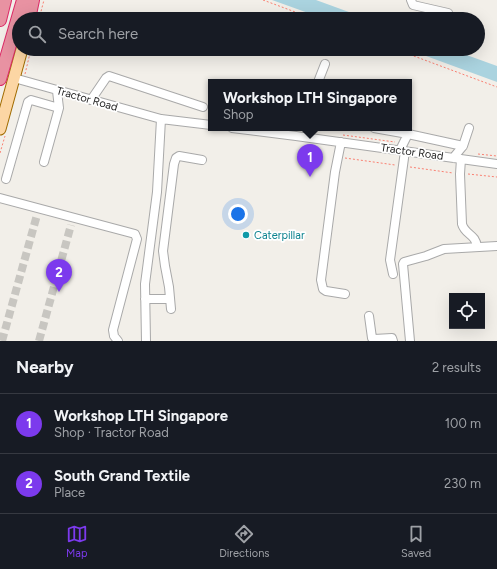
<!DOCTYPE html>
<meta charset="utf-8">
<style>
:root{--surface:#171b24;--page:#20242c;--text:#f1f3f6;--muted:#9ea1a6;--line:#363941;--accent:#7c3aed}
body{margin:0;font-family:Figtree,sans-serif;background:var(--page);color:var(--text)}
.controls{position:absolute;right:12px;bottom:12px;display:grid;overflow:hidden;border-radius:0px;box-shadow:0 4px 16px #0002}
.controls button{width:36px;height:36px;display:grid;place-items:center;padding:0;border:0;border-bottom:1px solid var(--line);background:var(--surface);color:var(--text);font:20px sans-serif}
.you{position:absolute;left:238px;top:214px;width:14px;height:14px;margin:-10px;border:3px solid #fff;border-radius:50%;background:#1a73e8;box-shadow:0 0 0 6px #1a73e833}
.badge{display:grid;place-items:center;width:26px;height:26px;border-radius:50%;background:var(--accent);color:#fff;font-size:13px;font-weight:700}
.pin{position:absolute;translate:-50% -33px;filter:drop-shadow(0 1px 2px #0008)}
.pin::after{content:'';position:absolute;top:21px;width:14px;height:12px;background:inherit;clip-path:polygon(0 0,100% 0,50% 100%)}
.popup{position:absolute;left:208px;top:79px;width:204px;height:52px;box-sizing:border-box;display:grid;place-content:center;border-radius:0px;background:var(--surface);filter:drop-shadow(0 1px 3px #0005);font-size:13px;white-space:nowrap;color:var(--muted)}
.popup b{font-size:15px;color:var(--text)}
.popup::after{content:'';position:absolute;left:50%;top:100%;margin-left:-8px;border:8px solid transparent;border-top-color:var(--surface)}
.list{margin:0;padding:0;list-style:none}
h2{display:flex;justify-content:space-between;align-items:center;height:52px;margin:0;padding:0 16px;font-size:17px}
h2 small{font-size:13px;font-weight:400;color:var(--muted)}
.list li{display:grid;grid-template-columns:26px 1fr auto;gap:12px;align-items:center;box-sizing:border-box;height:60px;padding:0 16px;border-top:1px solid var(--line)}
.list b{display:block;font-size:15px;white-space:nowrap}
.list p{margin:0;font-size:13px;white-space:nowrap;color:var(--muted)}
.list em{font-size:13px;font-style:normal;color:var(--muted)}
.icon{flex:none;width:22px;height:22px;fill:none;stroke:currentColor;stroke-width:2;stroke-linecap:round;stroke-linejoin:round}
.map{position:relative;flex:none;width:497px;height:341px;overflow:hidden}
.search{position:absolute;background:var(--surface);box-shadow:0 4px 16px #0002;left:12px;right:12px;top:12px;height:44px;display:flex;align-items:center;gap:10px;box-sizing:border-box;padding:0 14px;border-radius:22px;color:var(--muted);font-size:15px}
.sheet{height:172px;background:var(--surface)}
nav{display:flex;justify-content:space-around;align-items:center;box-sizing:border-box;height:56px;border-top:1px solid var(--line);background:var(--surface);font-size:11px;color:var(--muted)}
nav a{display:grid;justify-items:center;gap:2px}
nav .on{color:var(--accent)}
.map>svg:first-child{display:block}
.water{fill:#aad3df}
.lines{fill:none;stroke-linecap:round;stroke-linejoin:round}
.minor-tunnel{stroke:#c8c6c1;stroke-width:8;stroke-dasharray:8 4;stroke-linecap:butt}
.minor-casing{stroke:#a9a9a9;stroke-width:10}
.major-casing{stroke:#a06b00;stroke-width:13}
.highway-casing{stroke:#dc2a67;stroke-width:14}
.path{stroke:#fa8072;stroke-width:1;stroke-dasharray:2 2;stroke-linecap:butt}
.minor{stroke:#fff;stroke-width:8}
.major{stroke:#fcd6a4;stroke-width:11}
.highway{stroke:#e892a2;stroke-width:12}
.culture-dot{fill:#0f9aa8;stroke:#fff;stroke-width:1.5}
.labels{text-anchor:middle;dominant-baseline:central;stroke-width:3.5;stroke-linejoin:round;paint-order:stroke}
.street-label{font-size:11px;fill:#222;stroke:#fff}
.culture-label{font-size:11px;fill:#0d838f;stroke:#fff;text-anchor:start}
</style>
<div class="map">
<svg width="497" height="341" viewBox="0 0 497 341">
<rect width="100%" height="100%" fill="#f2efe9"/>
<path class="water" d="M 272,0 L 316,0 L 368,19 L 325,19 Z
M 407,49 L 450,49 L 497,66 L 497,82 Z"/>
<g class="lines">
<path class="minor-tunnel" d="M 2,341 L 37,215
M 39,341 L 71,225"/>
<defs>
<path id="minor" d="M 411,0 L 413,5 L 448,13
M 14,78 L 161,119 L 211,125
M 318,82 L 325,64
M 91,100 L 106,78 L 109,76 L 203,107
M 232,128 L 296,136 L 497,164
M 374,128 L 408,134 L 463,146
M 341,142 L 335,172 L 321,280 L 323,289 L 326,291 L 345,294
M 400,150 L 408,134
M 453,158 L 463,146 L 469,128
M 461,159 L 460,174 L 462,224 C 465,235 476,234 477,247
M 44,162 L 59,108 L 57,91
M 6,179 L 28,102 L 31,100 L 59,108
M 0,198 L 135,234 L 137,239 L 113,330 L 114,336 L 118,341
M 393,274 L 390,260 L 405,151
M 145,299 L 170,299
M 171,309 L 169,287 L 165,266 L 163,251 L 174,164 L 176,158 L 179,156 L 202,160
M 369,316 L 372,338 L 374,339 L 392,338 L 393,341
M 146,341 L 145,284 L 157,192 L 161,119
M 410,341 L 403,264 L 404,262 L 426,256 L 444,249 L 497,246"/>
<path id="major" d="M 0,129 L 22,49"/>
<path id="highway" d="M 29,19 L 33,0
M 0,20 L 5,0
M 0,79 L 23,0"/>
</defs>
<use href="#minor" class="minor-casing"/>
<use href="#major" class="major-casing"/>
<use href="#highway" class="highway-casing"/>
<path class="path" d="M 263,0 L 314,19
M 39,19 L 44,0
M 395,49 L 497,87
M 25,74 L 31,49
M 343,135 L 395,142
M 0,153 L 5,136
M 478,154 L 497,156
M 345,158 L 395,165
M 410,167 L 453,173
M 468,174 L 497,177"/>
<use href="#minor" class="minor"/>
<use href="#major" class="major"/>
<use href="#highway" class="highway"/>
</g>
<circle class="culture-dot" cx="246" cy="235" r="4"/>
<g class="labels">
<g class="street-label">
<text transform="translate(87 99) rotate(16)">Tractor Road</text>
<text transform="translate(412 152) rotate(8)">Tractor Road</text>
</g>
<g class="culture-label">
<text x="254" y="235">Caterpillar</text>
</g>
</g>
</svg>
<div class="controls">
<button><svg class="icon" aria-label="locate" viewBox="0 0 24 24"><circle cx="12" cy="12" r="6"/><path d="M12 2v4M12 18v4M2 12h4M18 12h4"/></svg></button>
</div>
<div class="you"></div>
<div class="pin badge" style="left:310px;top:177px">1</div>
<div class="popup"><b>Workshop LTH Singapore</b>Shop</div>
<div class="pin badge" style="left:59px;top:292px">2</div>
<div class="search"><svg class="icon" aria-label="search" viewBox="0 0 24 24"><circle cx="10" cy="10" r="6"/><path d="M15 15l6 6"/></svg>Search here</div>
</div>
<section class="sheet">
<h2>Nearby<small>2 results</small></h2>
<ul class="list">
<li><span class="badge">1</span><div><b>Workshop LTH Singapore</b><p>Shop · Tractor Road</p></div><em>100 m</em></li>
<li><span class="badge">2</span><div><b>South Grand Textile</b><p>Place</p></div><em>230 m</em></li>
</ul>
</section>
<nav>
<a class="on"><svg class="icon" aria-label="map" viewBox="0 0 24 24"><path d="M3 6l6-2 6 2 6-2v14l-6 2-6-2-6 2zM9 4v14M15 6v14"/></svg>Map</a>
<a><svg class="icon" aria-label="directions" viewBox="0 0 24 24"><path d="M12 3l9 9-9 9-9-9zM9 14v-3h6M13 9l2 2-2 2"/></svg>Directions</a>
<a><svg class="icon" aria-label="saved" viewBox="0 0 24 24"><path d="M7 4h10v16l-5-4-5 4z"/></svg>Saved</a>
</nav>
